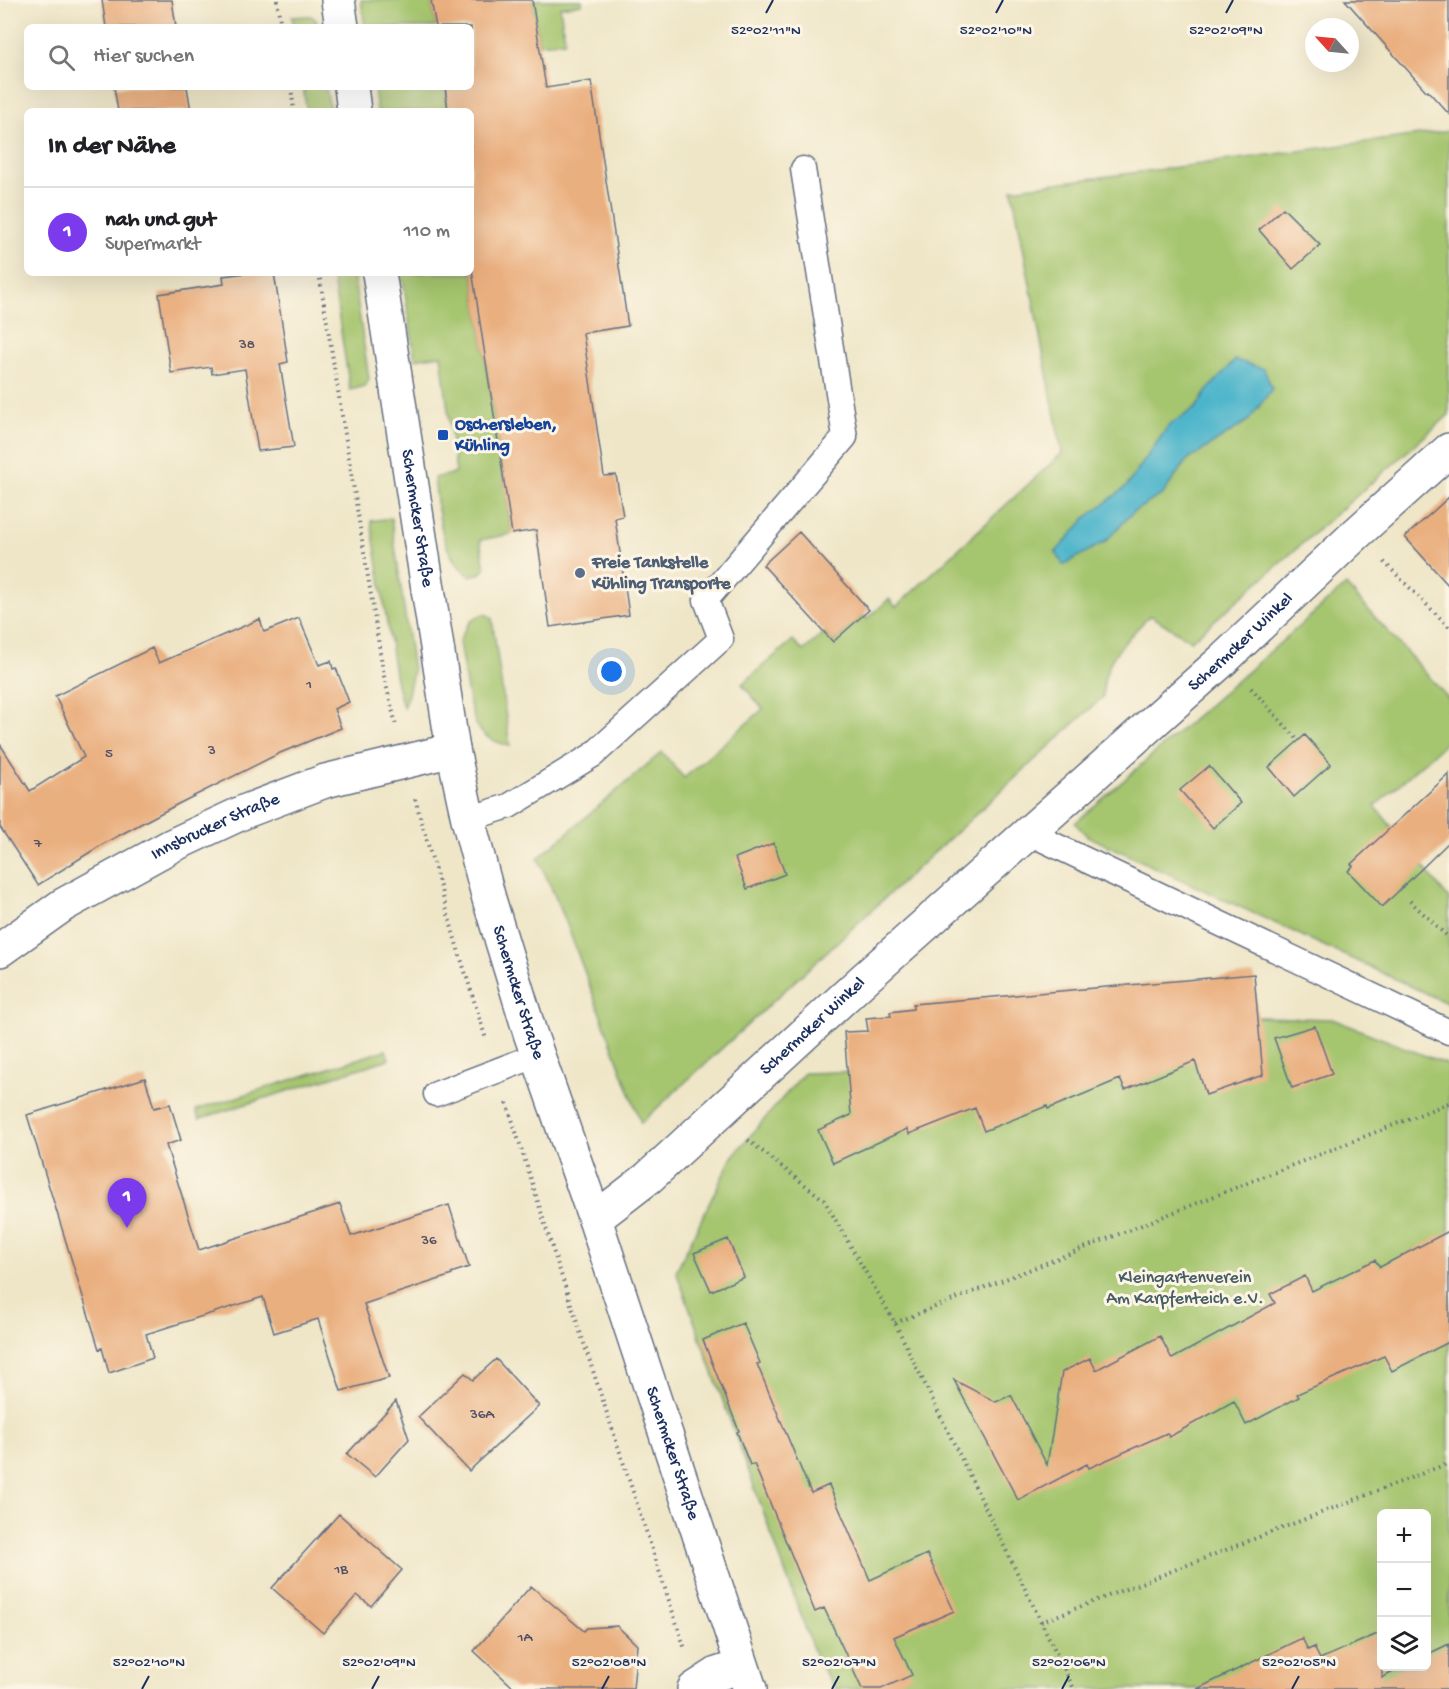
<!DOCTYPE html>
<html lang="de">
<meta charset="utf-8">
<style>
:root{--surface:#fff;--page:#f2f2f2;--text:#202124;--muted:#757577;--line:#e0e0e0;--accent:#7c3aed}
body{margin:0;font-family:"Gochi Hand",sans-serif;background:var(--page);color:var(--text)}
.controls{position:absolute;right:18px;bottom:18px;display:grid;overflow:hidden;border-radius:9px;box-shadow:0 6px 24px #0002}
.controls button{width:54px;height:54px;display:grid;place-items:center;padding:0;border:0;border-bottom:2px solid var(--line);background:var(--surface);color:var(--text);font:30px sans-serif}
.compass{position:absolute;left:1305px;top:18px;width:54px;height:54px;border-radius:50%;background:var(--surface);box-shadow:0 6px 24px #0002;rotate:297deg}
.you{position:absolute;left:612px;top:672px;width:21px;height:21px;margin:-15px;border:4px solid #fff;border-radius:50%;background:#1a73e8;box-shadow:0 0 0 9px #1a73e833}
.badge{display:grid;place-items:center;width:39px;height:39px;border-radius:50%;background:var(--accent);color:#fff;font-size:20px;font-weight:700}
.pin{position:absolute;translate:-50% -50px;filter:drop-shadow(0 2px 3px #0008)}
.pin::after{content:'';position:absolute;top:32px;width:21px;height:18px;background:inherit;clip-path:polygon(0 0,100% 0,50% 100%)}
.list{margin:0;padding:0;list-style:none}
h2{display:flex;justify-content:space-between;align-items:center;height:78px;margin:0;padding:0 24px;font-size:26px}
h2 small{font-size:20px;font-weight:400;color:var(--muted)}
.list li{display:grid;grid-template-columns:39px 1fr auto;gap:18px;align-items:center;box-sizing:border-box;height:90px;padding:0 24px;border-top:2px solid var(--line)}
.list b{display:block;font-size:22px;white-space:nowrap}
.list p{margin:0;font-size:20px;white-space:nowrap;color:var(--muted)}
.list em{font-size:20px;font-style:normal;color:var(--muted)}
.icon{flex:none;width:33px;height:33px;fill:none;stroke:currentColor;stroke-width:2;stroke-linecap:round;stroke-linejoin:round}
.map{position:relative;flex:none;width:1449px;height:1689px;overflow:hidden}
.search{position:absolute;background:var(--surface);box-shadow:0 6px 24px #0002;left:24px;top:24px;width:450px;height:66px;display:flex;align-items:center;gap:15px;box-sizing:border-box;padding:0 21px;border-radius:9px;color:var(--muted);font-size:22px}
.panel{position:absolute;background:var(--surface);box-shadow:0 6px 24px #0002;left:24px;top:108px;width:450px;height:168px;border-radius:9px}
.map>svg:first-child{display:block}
.green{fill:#a5c56e;stroke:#607a66;stroke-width:1.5;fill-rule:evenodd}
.water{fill:#4db5cb;stroke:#347294;stroke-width:1.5}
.building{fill:#eaaf7f}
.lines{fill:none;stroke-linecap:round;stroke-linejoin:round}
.service-casing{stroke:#656f83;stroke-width:27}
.minor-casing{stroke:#656f83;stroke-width:36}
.secondary-casing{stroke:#656f83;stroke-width:36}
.path{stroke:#656f83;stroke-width:4;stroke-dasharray:1.5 4.5;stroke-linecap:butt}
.service{stroke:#fff;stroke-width:24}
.minor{stroke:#fff;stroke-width:33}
.secondary{stroke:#fff;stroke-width:33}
.ticks{fill:none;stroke:#1b2f5e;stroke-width:2}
.transit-dot{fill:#1a4fb4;stroke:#fcf5e5;stroke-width:2}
.service-dot{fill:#5c6f8a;stroke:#fcf5e5;stroke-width:2}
.labels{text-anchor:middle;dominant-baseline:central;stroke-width:6;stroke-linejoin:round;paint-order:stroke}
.number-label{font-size:15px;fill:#4f4f66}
.transit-label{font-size:18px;font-weight:bold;fill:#164399;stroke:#fcf5e5;text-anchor:start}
.street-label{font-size:18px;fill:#1b2f5e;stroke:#fcf5e5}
.service-label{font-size:18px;font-weight:bold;fill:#4e5e75;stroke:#fcf5e5;text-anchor:start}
.park-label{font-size:18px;fill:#445c63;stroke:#fcf5e5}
.ticks-label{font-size:15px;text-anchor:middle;fill:#1b2f5e;stroke:#fcf5e5;stroke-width:6;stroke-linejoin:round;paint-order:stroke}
</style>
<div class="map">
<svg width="1449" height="1689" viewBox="0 0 1449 1689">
<rect width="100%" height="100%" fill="#fcf5e5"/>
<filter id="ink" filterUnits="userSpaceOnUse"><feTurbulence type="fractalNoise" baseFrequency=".0167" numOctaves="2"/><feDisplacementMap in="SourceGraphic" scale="12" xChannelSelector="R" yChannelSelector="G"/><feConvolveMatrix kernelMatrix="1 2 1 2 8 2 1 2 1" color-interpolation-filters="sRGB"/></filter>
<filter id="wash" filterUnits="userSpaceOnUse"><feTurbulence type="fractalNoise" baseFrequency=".008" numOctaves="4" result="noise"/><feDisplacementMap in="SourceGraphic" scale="24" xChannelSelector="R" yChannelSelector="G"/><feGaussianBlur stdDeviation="1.35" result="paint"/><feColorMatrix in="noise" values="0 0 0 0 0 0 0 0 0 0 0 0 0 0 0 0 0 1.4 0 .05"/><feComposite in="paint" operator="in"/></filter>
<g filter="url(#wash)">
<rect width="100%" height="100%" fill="#efe6c8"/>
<path class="green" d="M 361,0 L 431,0 L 436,27 L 365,27 Z
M 532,0 L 582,0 L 582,4 L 560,7 L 565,41 L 539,44 Z
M 311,16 L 316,20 L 318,27 L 294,27 L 292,17 Z
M 303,87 L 326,87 L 330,111 L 307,111 Z
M 374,87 L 445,87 L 448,111 L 377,111 Z
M 1449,131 L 1449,415 L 1191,641 L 1150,615 C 1126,642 1102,658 1103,697 L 641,1123 L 564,917 L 538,858 L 662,752 L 684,778 L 763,709 L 742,684 L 793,640 L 803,651 L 824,633 L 833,642 L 863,615 L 867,619 L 889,599 L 896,607 L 1062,453 L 1012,189 ZM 1207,391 L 1249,420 L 1186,461 L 1163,494 L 1134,511 L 1105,542 L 1056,552 L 1086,518 L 1126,487 L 1169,425 L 1196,408 Z
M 471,263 L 512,534 L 480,540 L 485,568 L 481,573 L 470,576 C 439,555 439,512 434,478 L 456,473 L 441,355 L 415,359 L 402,273 L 471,273 Z
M 332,273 L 353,273 L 369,379 L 365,386 L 350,390 Z
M 391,518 L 413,671 L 408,694 L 403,707 L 396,680 L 371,521 Z
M 1346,585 L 1449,699 L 1449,740 L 1375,806 L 1449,899 L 1449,1004 L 1087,836 L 1075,823 Z
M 486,614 L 492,618 L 510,746 C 499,743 489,740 481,732 C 469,720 463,661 459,642 C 465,628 471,616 486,614 Z
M 1258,1017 L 1332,1019 L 1449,1065 L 1449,1689 L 835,1689 L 817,1660 L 676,1271 L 732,1157 L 804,1073 L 874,1071 ZM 1382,1514 L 1426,1514 L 1426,1666 L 1382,1666 Z
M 386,1050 L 389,1059 L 199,1119 L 196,1110 Z"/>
<path class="water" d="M 1235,360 L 1264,369 L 1272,389 L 1249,420 L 1186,461 L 1163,494 L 1134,511 L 1105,542 L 1063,565 L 1056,552 L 1086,518 L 1126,487 L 1169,425 L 1196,408 L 1207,391 Z"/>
<g id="blocks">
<path class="building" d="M 102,0 L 172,0 L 176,27 L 106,27 Z
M 431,0 L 532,0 L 546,88 L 591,81 L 628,326 L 583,333 L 604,476 L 616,475 L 623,516 L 615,518 L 629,615 L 550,627 L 536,530 L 512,534 L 471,263 L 471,111 L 448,111 L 445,87 L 471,87 L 471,27 L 436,27 Z
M 1345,0 L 1449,0 L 1449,114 L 1428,91 L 1427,92 Z
M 114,87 L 187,87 L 191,111 L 118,111 Z
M 1283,208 L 1320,245 L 1293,269 L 1259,230 Z
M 248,273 L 274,273 L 288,362 L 280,364 L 294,447 L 258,451 L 245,369 L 212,374 L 211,367 L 171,373 L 159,294 L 224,284 L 223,276 Z
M 1449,497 L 1449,586 L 1405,537 Z
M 799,532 L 869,610 L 833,642 L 763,565 Z
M 299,618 L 319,665 L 331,661 L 333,669 L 336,668 L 349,702 L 334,709 L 341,728 L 280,753 L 178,804 L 103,844 L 38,885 L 0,827 L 0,744 L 30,791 L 84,757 L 55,696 L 152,648 L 159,663 L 260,619 L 264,632 Z
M 1305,735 L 1331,764 L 1294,797 L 1269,767 Z
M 1209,766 L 1241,803 L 1213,828 L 1180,790 Z
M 1449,774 L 1449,842 L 1382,907 L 1348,871 L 1353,866 L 1351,864 Z
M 774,843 L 785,874 L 747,889 L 735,858 Z
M 1254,974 L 1263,1075 L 1206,1095 L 1195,1061 L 1125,1090 L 1120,1079 L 1048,1109 L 1047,1106 L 984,1131 L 975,1108 L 909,1134 L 907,1129 L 833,1163 L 818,1130 L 851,1115 L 844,1032 L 868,1031 L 866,1018 L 891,1016 L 890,1012 L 913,1009 L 913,1004 Z
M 1315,1026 L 1332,1074 L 1292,1088 L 1274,1038 Z
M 145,1078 L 154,1108 L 170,1104 L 181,1140 L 166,1145 L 199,1250 L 340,1204 L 351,1236 L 449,1205 L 469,1267 L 451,1273 L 452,1275 L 364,1304 L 389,1378 L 341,1391 L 318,1319 L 274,1333 L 263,1297 L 146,1334 L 153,1358 L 109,1373 L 102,1348 L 99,1349 L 27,1115 Z
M 1449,1231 L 1449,1342 L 1392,1371 L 1384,1356 L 1297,1394 L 1299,1397 L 1246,1425 L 1234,1401 L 1169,1437 L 1167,1433 L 1089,1468 L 1087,1464 L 1018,1500 L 954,1380 L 996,1402 L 1011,1395 L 1047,1465 L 1062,1372 L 1090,1358 L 1096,1370 L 1160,1336 L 1172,1359 L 1275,1303 L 1270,1294 L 1305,1276 L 1312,1291 L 1375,1260 L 1380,1267 Z
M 728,1239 L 744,1277 L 711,1291 L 694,1253 Z
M 743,1323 L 760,1363 L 757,1364 L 811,1493 L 829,1485 L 870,1580 L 927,1554 L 954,1611 L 894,1637 L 912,1675 L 881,1689 L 862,1689 L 824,1608 L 815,1612 L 754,1464 L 750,1465 L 737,1432 L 739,1431 L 703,1340 Z
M 496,1359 L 539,1406 L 469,1471 L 418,1417 L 465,1373 L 473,1380 Z
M 396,1401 L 409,1439 L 375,1477 L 347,1454 Z
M 339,1514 L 402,1570 L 371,1606 L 357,1595 L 323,1633 L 272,1588 Z
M 531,1586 L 584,1631 L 587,1628 L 617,1626 L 637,1645 L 633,1689 L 515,1689 L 474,1651 Z
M 1382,1632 L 1382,1678 L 1404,1666 L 1426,1666 L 1426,1655 L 1449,1644 L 1449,1689 L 1197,1689 L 1302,1638 L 1308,1650 L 1314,1647 L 1320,1659 Z"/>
</g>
</g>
<g filter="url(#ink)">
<use href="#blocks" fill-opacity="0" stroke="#656f83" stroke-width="1.5"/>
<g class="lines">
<defs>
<path id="service" d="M 468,819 L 509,806 L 593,755 L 721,639 L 706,600 L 845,437 L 803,169
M 1029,833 L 1449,1032
M 436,1094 L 538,1055"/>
<g id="minor">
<path id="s1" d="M 0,950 L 63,905 L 171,846 L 246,811 L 325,781 L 453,750"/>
<path id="s2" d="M 595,1219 L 648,1178 L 863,980 L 1225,658 L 1355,535 L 1449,450"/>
<path d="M 694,1689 L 717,1674 L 742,1666"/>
</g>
<g id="secondary">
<path d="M 338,0 L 342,27"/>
<path d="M 351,87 L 354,111"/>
<path id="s3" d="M 379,273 L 453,750 L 468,819 L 489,899 L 530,1033 L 595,1219 L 750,1689"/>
</g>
</defs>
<use href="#service" class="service-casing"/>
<use href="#minor" class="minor-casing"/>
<use href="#secondary" class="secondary-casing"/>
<path class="path" d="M 277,0 L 281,27
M 291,87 L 294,111
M 319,273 L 384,676 L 396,725
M 1384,562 L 1449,627
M 1251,688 L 1296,738
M 415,799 L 457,946 L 486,1039
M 1410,901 L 1449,938
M 507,1103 L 553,1250 L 685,1649
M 748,1140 L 824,1200 L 895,1323 L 1074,1689
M 895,1323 L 1449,1103
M 1041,1622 L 1449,1463"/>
<use href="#service" class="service"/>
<use href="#minor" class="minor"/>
<use href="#secondary" class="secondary"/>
</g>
</g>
<path class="ticks" d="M 766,13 L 773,0M 996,13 L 1003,0M 1226,13 L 1233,0M 142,1689 L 149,1676M 372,1689 L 379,1676M 602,1689 L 609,1676M 832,1689 L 839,1676M 1062,1689 L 1069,1676M 1292,1689 L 1299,1676"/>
<rect class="transit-dot" x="437" y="429" width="12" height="12" rx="3"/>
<circle class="service-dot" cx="580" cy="573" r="6"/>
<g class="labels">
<g class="number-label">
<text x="247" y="345">38</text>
<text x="309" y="685">1</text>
<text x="212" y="751">3</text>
<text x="109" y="754">5</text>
<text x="38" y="844">7</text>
<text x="429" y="1241">36</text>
<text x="482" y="1415">36A</text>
<text x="341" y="1570">1B</text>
<text x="525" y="1638">1A</text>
</g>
<g class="transit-label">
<text x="455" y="425">Oschersleben,<tspan x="455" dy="21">Kühling</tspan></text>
</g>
<g class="street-label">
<text stroke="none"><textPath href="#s3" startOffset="248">Schermcker Straße</textPath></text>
<text stroke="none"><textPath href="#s2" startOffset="866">Schermcker Winkel</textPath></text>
<text stroke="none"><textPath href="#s1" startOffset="249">Innsbrucker Straße</textPath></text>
<text stroke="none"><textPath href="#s3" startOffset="734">Schermcker Straße</textPath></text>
<text stroke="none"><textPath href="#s2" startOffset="291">Schermcker Winkel</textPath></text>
<text stroke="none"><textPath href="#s3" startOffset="1220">Schermcker Straße</textPath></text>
</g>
<g class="service-label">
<text x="592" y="563">Freie Tankstelle<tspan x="592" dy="21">Kühling Transporte</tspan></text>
</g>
<g class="park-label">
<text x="1185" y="1278">Kleingartenverein<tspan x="1185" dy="21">Am Karpfenteich e.V.</tspan></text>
</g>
</g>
<g class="ticks-label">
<text x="766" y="34">52°02'11"N</text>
<text x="996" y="34">52°02'10"N</text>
<text x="1226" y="34">52°02'09"N</text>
<text x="149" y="1666">52°02'10"N</text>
<text x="379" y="1666">52°02'09"N</text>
<text x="609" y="1666">52°02'08"N</text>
<text x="839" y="1666">52°02'07"N</text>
<text x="1069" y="1666">52°02'06"N</text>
<text x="1299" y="1666">52°02'05"N</text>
</g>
</svg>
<div class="controls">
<button>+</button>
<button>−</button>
<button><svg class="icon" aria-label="layers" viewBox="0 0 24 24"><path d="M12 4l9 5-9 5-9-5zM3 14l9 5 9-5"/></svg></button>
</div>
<svg class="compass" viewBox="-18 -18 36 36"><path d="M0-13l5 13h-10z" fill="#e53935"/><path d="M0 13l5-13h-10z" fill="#757577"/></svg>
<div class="you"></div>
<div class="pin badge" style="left:127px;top:1228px">1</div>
<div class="search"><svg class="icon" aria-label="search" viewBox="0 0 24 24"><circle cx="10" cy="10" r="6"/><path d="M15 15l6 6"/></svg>Hier suchen</div>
<section class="panel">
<h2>In der Nähe<small></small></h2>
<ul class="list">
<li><span class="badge">1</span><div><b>nah und gut</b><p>Supermarkt</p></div><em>110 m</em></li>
</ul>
</section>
</div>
